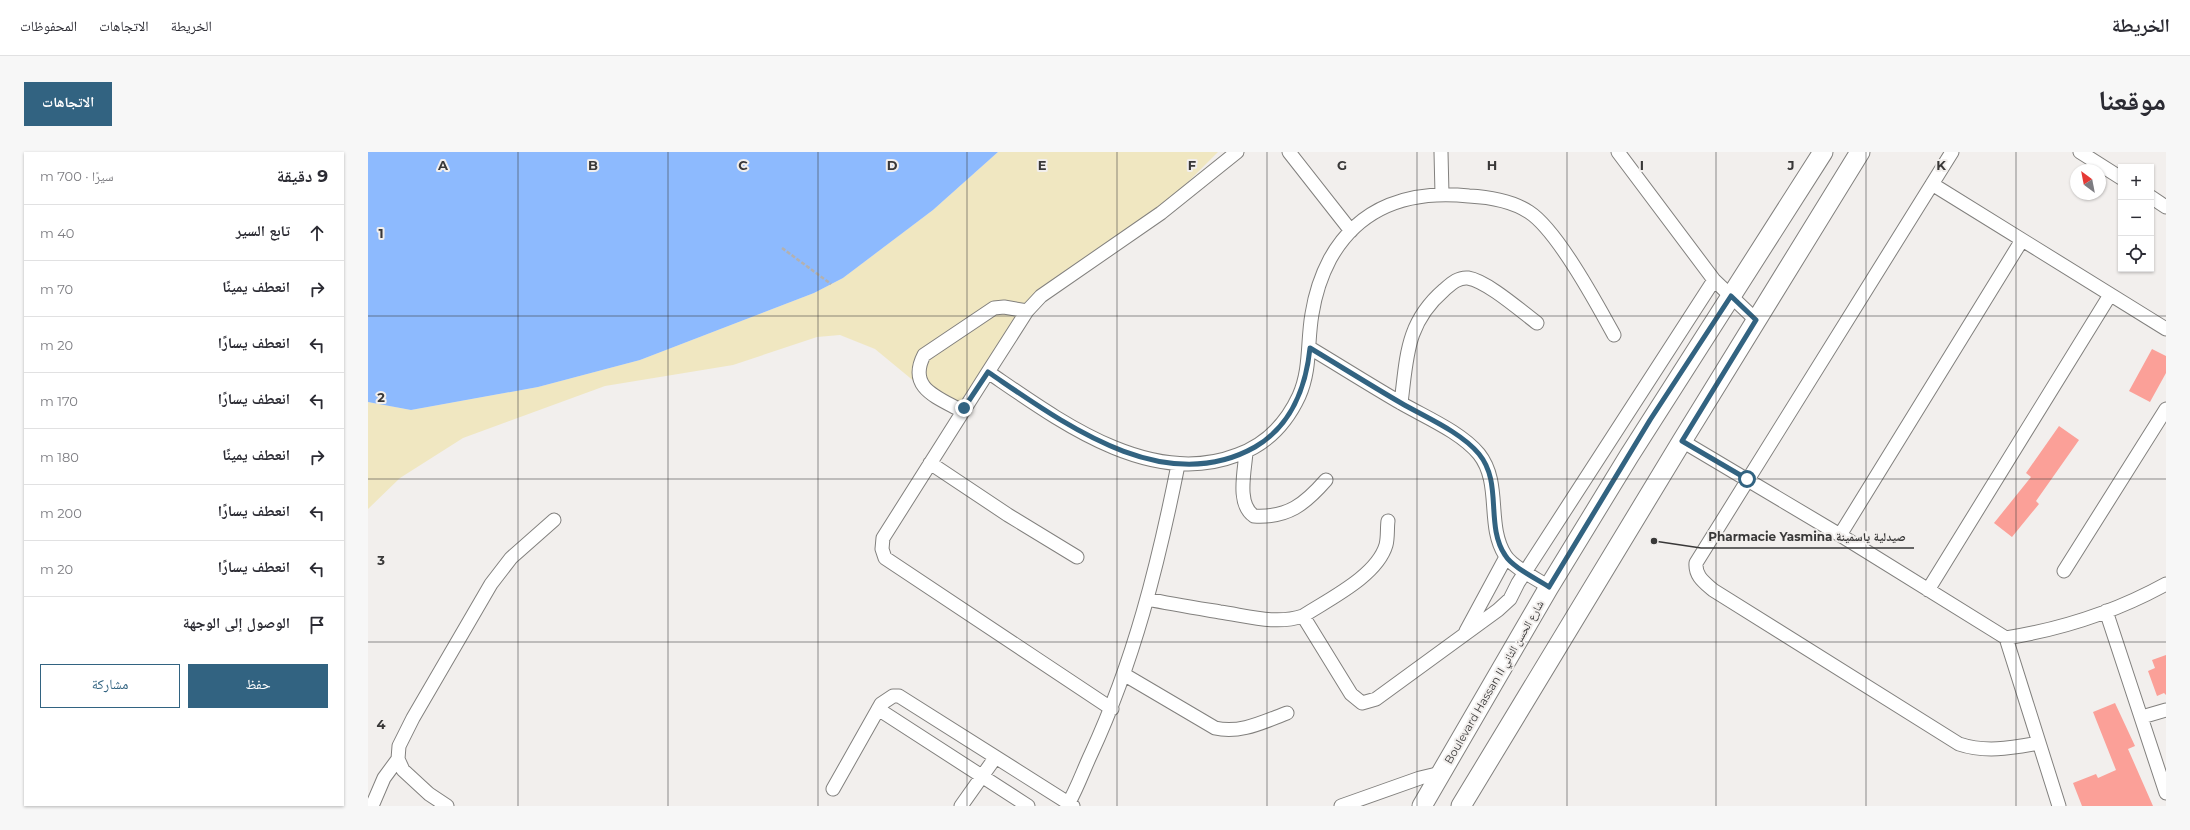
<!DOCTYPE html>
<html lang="ar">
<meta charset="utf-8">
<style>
:root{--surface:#fff;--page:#f7f7f7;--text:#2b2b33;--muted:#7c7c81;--line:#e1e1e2;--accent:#326381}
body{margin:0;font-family:Montserrat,"Noto Naskh Arabic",sans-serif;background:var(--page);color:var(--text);direction:rtl}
.controls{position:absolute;right:12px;top:12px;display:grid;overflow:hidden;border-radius:0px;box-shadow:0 1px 3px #0004}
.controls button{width:36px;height:36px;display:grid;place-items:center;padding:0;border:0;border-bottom:1px solid var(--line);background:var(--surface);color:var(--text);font:20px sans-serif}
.compass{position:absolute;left:1702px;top:12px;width:36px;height:36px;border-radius:50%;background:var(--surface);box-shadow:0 1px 3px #0004;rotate:328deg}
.stop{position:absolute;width:12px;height:12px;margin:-9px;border:3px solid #326381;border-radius:50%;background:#fff}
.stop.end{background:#326381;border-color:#fff;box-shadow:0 1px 4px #0008}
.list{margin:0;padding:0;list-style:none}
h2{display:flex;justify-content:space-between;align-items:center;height:52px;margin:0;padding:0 16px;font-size:17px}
h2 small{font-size:13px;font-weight:400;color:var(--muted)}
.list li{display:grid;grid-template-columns:26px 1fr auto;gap:12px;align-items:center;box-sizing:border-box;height:56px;padding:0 16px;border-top:1px solid var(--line)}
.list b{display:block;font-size:15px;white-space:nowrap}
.list em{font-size:13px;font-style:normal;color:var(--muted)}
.actions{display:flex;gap:8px;padding:12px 16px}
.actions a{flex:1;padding:9px 0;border:1px solid var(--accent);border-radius:0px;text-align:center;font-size:14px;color:var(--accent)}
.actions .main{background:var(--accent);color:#fff}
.icon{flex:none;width:22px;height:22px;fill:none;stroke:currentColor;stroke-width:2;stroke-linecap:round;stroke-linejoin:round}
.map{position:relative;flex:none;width:1798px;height:654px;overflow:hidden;direction:ltr;border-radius:0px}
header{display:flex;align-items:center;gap:24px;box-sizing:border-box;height:56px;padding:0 20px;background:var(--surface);border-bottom:1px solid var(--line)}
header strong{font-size:19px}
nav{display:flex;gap:22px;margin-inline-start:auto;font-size:14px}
.intro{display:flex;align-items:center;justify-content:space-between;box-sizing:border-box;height:96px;padding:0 24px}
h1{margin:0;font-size:28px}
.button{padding:10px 18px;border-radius:0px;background:var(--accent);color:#fff;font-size:14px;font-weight:700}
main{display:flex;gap:24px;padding:0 24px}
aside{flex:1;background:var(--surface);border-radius:0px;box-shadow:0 1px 3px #0004}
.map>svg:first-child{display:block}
.sand{fill:#f0e7c1}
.water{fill:#8dbafe}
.building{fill:#fba098}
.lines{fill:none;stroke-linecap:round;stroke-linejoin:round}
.street-casing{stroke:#82807e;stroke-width:15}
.secondary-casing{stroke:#82807e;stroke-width:21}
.path{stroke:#b3b1b0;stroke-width:2.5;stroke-dasharray:4 2;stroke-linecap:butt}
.street{stroke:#fff;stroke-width:13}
.secondary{stroke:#fff;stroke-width:19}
.route{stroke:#326381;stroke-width:5}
.grid{fill:none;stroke:#393838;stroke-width:1;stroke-opacity:0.55}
.labels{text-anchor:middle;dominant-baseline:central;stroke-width:4;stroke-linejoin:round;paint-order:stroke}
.street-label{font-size:11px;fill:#393838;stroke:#f2efed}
.grid-label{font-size:13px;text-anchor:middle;font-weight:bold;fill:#393838;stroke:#f2efed;stroke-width:4;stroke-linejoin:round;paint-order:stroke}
.leader{fill:none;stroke:#393838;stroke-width:1.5}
.callout-dot{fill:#393838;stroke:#f2efed;stroke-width:1.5}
.callout-label{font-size:12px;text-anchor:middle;font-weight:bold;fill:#393838;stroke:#f2efed;stroke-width:4;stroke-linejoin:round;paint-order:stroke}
</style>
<header>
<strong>الخريطة</strong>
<nav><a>الخريطة</a><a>الاتجاهات</a><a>المحفوظات</a></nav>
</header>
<div class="intro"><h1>موقعنا</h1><a class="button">الاتجاهات</a></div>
<main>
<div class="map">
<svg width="1798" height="654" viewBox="0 0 1798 654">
<rect width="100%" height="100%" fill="#f2efed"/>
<path class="sand" d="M 630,0 L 850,0 L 796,54 L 694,121 L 666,150 L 587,263 L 507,197 L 472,183 L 449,185 L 365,213 L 237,234 L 95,286 L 32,326 L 0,357 L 0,250 L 43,258 L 170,235 L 272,208 L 446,141 L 475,126 L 565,58 Z"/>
<path class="water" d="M 0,0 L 630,0 L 565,58 L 475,126 L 446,141 L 272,208 L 170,235 L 43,258 L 0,250 Z"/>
<path class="building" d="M 1784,197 L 1798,204 L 1798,221 L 1782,250 L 1761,239 Z
M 1691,274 L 1711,288 L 1668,349 L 1671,352 L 1644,385 L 1626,371 L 1663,325 L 1658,321 Z
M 1798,503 L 1798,543 L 1796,541 L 1789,544 L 1780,519 L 1787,516 L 1784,508 Z
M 1747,551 L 1767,594 L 1760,597 L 1785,654 L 1714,654 L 1705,631 L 1728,622 L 1730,626 L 1748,618 L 1725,560 Z"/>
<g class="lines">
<defs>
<path id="street" d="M 869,0 L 793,61 L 673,144 L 659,159 L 620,220 C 689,267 781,337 869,303 C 897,293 918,272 931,244 C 943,217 939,190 944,162 C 947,143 953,124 962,107 C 992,53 1044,38 1101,44 C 1121,45 1144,49 1161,60 C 1189,78 1229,152 1246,183
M 921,0 L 983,79
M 1073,0 L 1074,42
M 1250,0 L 1346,128 L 1388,168
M 1584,0 L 1328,411 C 1327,424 1336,430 1345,438 L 1591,592 C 1618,601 1643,596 1671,591
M 1712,0 L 1753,26
M 1564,32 L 1798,177
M 1783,45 L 1798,55
M 942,196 C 972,214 1002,233 1033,251 C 1057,265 1093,280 1111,302 C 1134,331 1118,373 1137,403 C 1144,415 1169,427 1181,435
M 620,220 L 515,386 L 514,397 L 517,406 L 744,557
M 1033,251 C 1039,204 1038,171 1076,138 C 1083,132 1090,125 1100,126 C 1119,129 1153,159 1169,171
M 594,259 C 569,245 539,236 556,203 L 626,156 L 636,155 L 659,159
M 1314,289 L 1472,383 L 1638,486 C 1694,477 1749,459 1798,432
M 878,300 C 877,318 868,352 886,364 C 920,366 937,352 958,328
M 562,311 L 640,363 L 709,405
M 1472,383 L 1654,88
M 1696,419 L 1798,257
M 1560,438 L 1742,143
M 779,447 C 803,452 828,456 852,460 C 880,464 908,473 935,464 C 961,447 1009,424 1018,393 C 1020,386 1019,376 1020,369
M 1738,459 L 1798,641
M 935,464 L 983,542 L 994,551 L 1008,547 L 1130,458 L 1142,447 L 1150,431 L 1346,128
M 1098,479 L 1138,405
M 1638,486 L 1691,654
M 757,523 L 847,576 C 872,582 895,570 919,561
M 510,557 L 660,654
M 1774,565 L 1798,558
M 465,637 L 513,552 L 525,544 L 531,544 L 705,654
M 4,654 L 16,626 L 30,607
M 79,654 L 61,642 L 35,618 L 30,607 L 31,594 L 45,566 L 123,432 L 143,406 L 186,368
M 593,654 L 627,606
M 699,654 C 709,637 715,619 723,602 C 766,509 790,413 810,313
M 973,654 L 1052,626 L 1073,621"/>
<path id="secondary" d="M 1054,654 L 1181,435 L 1261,304 L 1455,0
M 1093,654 L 1314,289 L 1492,0"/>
</defs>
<use href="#street" class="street-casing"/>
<use href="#secondary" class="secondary-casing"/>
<path class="path" d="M 414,96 L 463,132"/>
<use href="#street" class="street"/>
<use href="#secondary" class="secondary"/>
</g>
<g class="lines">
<path class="route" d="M 596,256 L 620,220 C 694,270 795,347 887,295 C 923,274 938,235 942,196 C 972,214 1002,233 1033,251 C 1057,265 1093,280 1111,302 C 1135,331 1117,373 1137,403 C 1144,415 1169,427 1181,435 L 1282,268 L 1363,144 L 1388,168 L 1314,289 L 1379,327"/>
</g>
<path class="grid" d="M 150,0 L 150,654M 300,0 L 300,654M 450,0 L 450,654M 599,0 L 599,654M 749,0 L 749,654M 899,0 L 899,654M 1049,0 L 1049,654M 1199,0 L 1199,654M 1348,0 L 1348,654M 1498,0 L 1498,654M 1648,0 L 1648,654M 0,164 L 1798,164M 0,327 L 1798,327M 0,490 L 1798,490"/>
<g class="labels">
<g class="street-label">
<text transform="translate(1126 530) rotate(-60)">Boulevard Hassan II شارع الحسن الثاني</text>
</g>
</g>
<g class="grid-label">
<text x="75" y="18">A</text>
<text x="225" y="18">B</text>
<text x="375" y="18">C</text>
<text x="524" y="18">D</text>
<text x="674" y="18">E</text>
<text x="824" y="18">F</text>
<text x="974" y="18">G</text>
<text x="1124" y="18">H</text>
<text x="1274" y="18">I</text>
<text x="1423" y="18">J</text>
<text x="1573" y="18">K</text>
<text x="13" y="86">1</text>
<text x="13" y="250">2</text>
<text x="13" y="413">3</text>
<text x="13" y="577">4</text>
</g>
<path class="leader" d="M1286 389L1333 396H1546"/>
<circle class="callout-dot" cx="1286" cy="389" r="4"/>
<g class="callout-label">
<text x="1439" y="389">Pharmacie Yasmina صيدلية ياسمينة</text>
</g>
</svg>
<div class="controls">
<button>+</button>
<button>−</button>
<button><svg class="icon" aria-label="locate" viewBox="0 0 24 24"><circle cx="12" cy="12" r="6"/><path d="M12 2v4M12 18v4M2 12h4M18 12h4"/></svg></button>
</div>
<svg class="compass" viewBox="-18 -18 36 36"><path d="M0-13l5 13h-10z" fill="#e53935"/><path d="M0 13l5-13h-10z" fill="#7c7c81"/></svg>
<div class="stop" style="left:1379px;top:327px"></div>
<div class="stop end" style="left:596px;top:256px"></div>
</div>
<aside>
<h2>9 دقيقة<small>سيرًا · 700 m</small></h2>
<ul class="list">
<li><svg class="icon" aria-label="ahead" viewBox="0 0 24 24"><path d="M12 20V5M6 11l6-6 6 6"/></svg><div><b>تابع السير</b></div><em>40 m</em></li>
<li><svg class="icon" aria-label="right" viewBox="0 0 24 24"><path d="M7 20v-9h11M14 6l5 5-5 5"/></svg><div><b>انعطف يمينًا</b></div><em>70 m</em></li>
<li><svg class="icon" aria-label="left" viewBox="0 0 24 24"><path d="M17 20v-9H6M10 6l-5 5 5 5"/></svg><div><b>انعطف يسارًا</b></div><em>20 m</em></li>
<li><svg class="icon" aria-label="left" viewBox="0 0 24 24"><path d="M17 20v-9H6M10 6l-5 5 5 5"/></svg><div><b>انعطف يسارًا</b></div><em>170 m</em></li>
<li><svg class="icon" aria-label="right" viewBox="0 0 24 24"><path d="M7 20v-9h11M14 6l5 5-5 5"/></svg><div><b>انعطف يمينًا</b></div><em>180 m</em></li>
<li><svg class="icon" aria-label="left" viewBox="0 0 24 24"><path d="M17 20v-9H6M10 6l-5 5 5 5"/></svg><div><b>انعطف يسارًا</b></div><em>200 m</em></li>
<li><svg class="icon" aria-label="left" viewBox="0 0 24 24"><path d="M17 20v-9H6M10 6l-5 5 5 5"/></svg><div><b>انعطف يسارًا</b></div><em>20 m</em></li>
<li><svg class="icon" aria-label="arrive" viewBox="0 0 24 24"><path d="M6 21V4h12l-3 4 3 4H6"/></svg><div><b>الوصول إلى الوجهة</b></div></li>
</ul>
<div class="actions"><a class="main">حفظ</a><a>مشاركة</a></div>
</aside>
</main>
